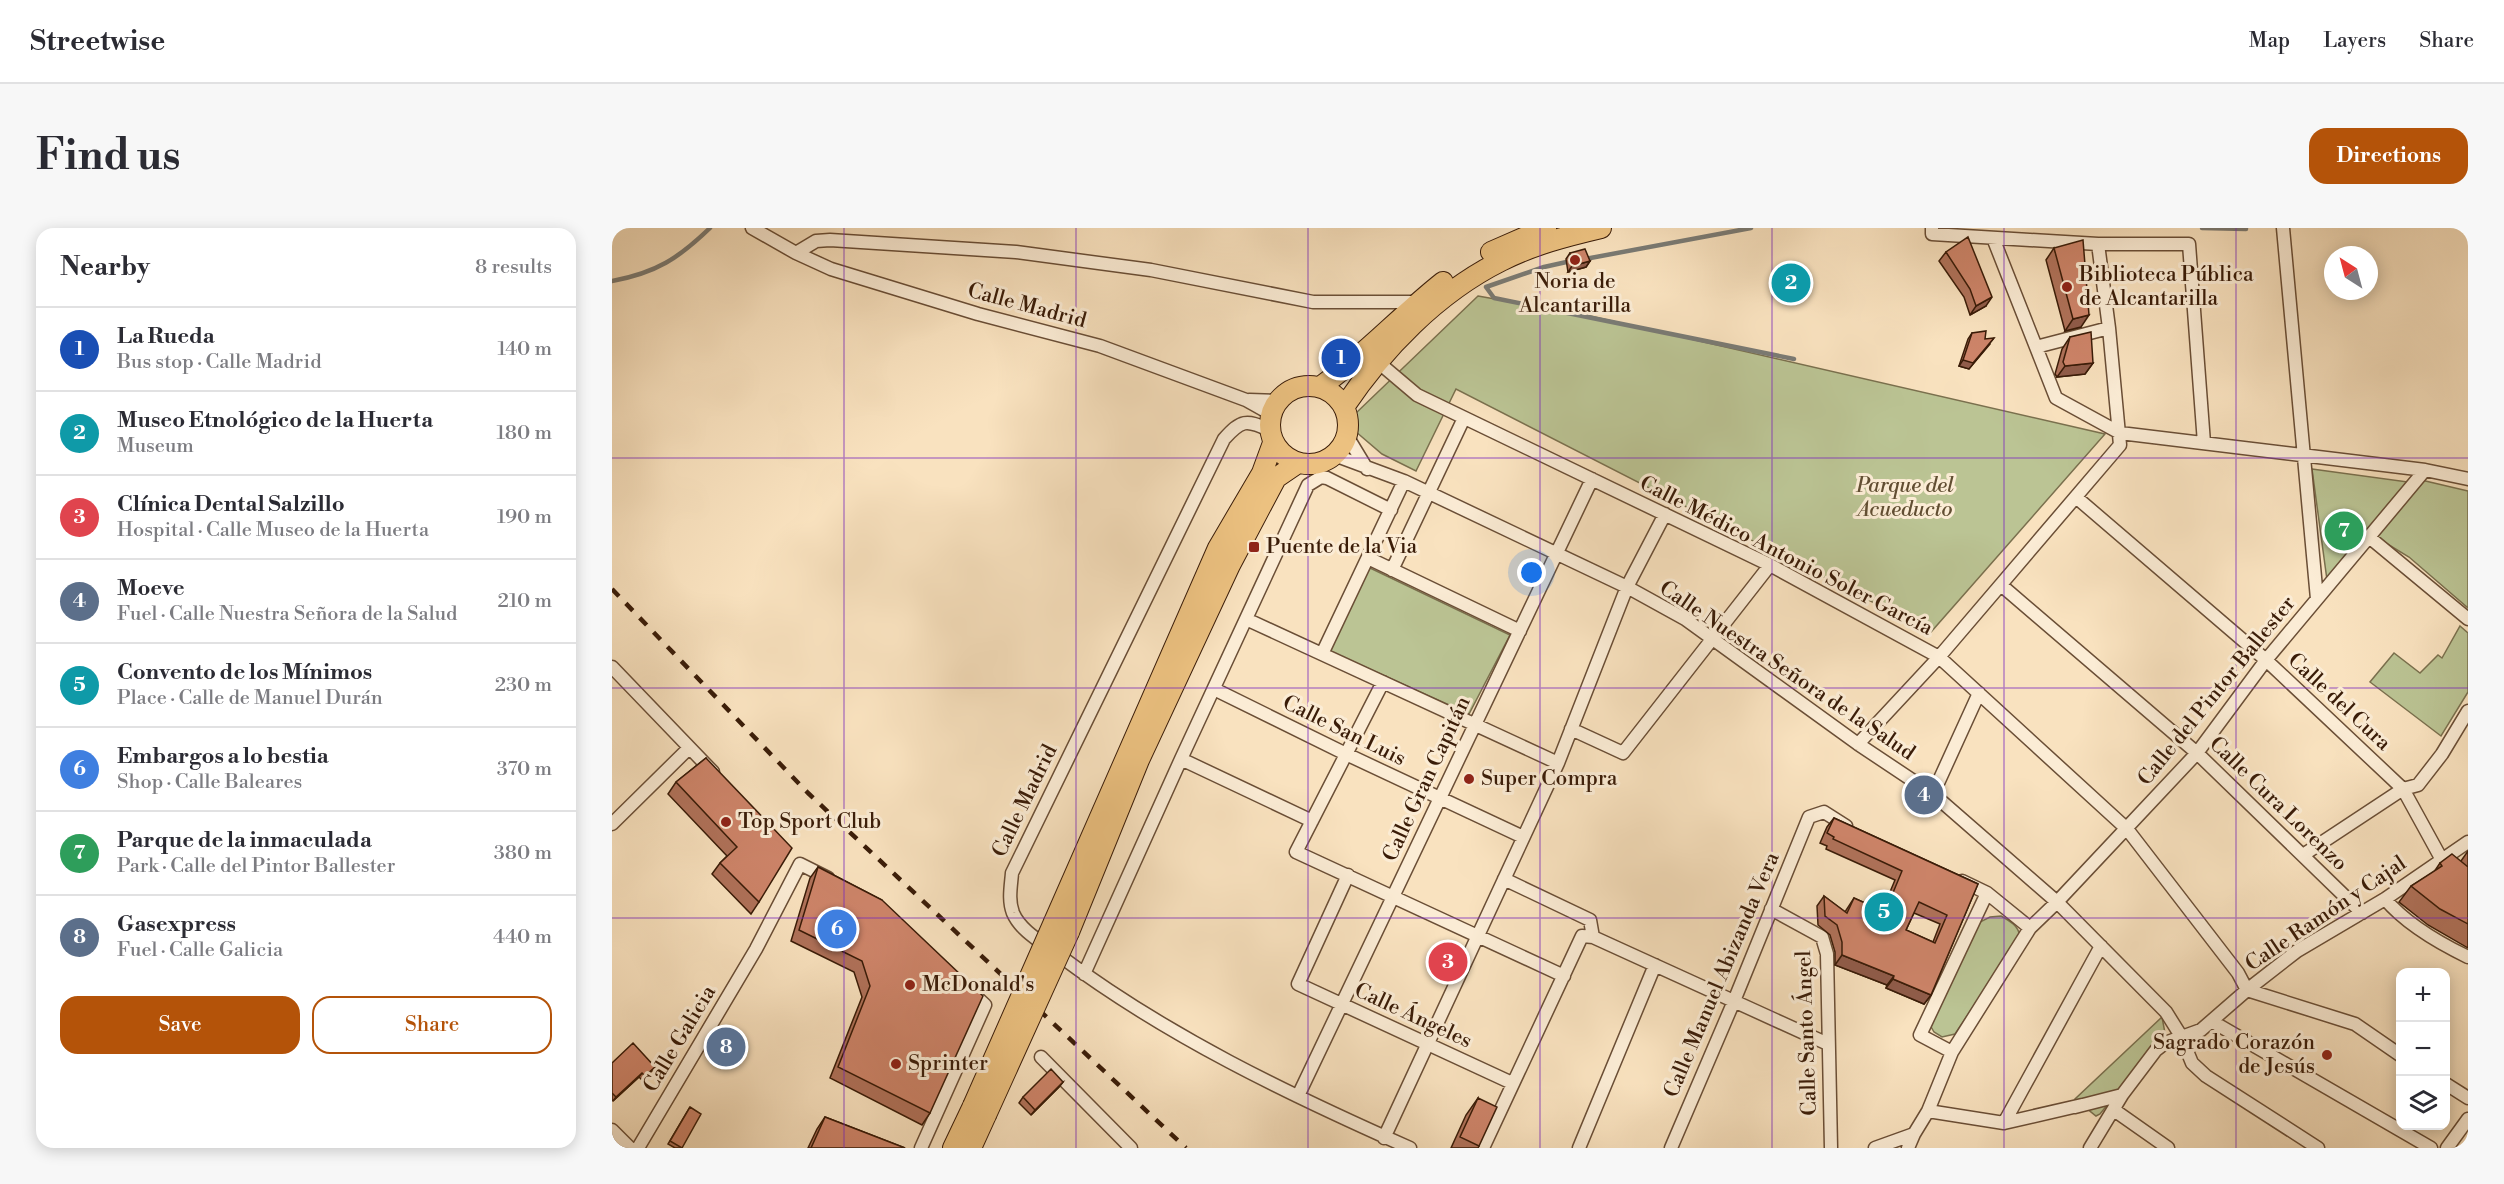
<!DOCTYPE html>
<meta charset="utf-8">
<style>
:root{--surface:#fff;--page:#f7f7f7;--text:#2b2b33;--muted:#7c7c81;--line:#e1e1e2;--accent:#b45309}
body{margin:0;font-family:"Libre Bodoni",serif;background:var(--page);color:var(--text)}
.controls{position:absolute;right:18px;bottom:18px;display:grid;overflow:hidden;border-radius:12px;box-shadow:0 3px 15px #0003}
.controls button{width:54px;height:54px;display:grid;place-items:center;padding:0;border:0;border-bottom:2px solid var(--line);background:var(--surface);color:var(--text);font:30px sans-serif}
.compass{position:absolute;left:1712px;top:18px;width:54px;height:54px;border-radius:50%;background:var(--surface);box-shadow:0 3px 15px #0003;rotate:324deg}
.you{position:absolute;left:920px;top:345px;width:21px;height:21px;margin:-15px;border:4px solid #fff;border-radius:50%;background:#1a73e8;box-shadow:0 0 0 9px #1a73e833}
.badge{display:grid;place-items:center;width:39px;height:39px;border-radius:50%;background:var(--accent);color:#fff;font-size:20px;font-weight:700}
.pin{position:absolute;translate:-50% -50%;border:3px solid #fff;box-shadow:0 2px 6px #0006}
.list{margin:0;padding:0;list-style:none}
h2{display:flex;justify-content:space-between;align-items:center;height:78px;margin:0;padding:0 24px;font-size:26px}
h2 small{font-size:20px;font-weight:400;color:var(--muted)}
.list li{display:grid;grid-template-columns:39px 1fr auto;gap:18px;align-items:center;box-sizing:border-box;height:84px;padding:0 24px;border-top:2px solid var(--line)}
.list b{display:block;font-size:22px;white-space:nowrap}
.list p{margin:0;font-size:20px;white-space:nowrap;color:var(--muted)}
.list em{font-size:20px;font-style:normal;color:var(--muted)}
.actions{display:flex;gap:12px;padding:18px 24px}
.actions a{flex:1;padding:14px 0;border:2px solid var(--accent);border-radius:18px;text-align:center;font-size:21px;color:var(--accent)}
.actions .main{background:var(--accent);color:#fff}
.icon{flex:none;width:33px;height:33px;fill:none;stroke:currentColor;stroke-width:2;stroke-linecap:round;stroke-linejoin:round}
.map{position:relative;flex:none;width:1856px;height:920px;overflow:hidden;border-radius:18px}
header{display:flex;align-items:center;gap:36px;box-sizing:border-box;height:84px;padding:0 30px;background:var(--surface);border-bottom:2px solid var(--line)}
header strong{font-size:28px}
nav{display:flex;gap:33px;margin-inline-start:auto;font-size:21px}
.intro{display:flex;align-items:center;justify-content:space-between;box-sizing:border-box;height:144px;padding:0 36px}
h1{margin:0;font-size:42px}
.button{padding:15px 27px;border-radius:18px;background:var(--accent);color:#fff;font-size:21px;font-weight:700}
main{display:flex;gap:36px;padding:0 36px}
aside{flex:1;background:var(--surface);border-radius:18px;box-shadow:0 3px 15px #0003}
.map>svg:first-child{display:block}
.green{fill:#bbc494;stroke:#7a704e;stroke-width:1.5}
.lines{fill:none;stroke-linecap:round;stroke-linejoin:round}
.stream{stroke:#7a7b75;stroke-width:4.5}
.street-casing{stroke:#6a4e36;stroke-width:15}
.primary-casing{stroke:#3a1c08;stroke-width:22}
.street{stroke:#fbecd5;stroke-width:12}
.primary{stroke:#ecc180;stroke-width:20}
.rail{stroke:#3a1c08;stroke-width:4.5;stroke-dasharray:10 10;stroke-linecap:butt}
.primary-bridge-casing{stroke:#3a1c08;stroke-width:22;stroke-linecap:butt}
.primary-bridge{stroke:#ecc180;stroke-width:20}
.wall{fill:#b0725a;stroke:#3a1c08;stroke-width:1.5;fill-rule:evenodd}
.shaded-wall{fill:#905c4a;stroke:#3a1c08;stroke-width:1.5}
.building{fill:#cd8469;stroke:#3a1c08;stroke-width:1.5;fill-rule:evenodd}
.grid{fill:none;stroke:#7b2cbf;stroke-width:1.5;stroke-opacity:0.55}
.poi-dot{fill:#8f2418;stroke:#fbecd5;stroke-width:2}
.labels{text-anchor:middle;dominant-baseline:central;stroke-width:6;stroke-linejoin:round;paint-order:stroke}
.poi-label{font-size:21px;fill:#3a1c08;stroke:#fbecd5;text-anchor:start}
.street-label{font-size:21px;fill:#3a1c08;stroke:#fbecd5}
.park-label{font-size:21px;font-style:italic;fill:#614e32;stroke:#fbecd5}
</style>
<header>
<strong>Streetwise</strong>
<nav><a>Map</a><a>Layers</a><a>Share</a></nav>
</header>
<div class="intro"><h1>Find us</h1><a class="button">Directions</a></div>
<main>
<aside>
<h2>Nearby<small>8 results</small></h2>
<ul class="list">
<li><span class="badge" style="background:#1a4fb4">1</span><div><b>La Rueda</b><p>Bus stop · Calle Madrid</p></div><em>140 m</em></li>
<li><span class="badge" style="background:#0f9aa8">2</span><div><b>Museo Etnológico de la Huerta</b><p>Museum</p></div><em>180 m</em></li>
<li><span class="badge" style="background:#e0444e">3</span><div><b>Clínica Dental Salzillo</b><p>Hospital · Calle Museo de la Huerta</p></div><em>190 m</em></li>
<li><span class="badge" style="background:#5c6f8a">4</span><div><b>Moeve</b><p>Fuel · Calle Nuestra Señora de la Salud</p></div><em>210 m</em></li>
<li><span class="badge" style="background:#0f9aa8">5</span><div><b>Convento de los Mínimos</b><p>Place · Calle de Manuel Durán</p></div><em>230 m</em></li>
<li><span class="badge" style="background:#3f7fe0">6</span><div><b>Embargos a lo bestia</b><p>Shop · Calle Baleares</p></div><em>370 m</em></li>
<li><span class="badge" style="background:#2e9e5b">7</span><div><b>Parque de la inmaculada</b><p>Park · Calle del Pintor Ballester</p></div><em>380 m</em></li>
<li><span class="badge" style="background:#5c6f8a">8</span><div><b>Gasexpress</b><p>Fuel · Calle Galicia</p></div><em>440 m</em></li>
</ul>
<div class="actions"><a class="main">Save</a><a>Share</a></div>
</aside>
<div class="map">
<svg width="1856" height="920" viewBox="0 0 1856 920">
<rect width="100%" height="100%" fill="#f9e2bf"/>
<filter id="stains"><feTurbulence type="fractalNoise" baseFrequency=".00333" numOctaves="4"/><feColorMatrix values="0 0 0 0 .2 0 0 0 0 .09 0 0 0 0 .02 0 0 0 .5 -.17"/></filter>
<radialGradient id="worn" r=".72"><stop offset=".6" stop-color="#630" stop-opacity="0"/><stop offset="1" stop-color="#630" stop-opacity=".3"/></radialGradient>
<path class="green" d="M 866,68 L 974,87 L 1493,206 L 1319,404 L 844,161 L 804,243 L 770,226 L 743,203 L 744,185 Z
M 1700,241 L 1796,254 L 1715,352 Z
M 1805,251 L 1856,263 L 1856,380 L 1797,329 L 1759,306 Z
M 756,339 L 898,407 L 857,486 L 715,422 Z
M 1848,398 L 1856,405 L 1856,464 L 1829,508 L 1758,454 L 1782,425 L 1808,445 L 1826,427 L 1830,430 Z
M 1389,688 C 1398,693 1407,698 1408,709 L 1343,806 L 1330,809 L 1322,804 L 1318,797 L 1366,695 L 1378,689 Z
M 1550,789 L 1553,805 L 1488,886 L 1484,888 L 1463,871 Z"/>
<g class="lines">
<path class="stream" d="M 1590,0 L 1634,1
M 973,31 L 1139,0
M 959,33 L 932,39 L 874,59 L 882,70 L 1182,131
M 0,53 C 44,45 67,30 98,0"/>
<defs>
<path id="street" d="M 140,0 L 184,25 L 219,41 L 366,86 L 488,118 L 634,172 L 659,186
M 1320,0 L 1320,6 L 1486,16
M 1671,0 L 1705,371
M 1381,10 L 1424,119 L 1497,100
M 184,25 L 204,13 L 218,12 L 404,24 L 539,42 L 701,74 L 805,74
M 1424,119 L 1444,170 L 1508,205 L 1813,242 L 1856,251
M 766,134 L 805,167 L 1158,337 L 1327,429 L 1515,601 L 1626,745 L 1635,762 L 1743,796 L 1788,827
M 637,172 L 666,173
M 657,202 C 634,191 629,192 612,211 L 400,645 C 399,658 396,672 401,685 C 409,704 433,716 448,728 C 555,808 676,866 798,920
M 735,208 L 755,241
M 722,227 L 792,253 L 1015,359 L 1073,391 L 1246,516 L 1321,566 L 1445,674 L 1554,784 L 1569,808 L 1580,835 L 1594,848 L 1706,920
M 1465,270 L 1654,432 L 1791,561 L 1830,632 L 1841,644 L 1856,655
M 1757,309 L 1856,391
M 756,330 L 908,403
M 780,342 L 852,190
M 1389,357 L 1585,525 L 1750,685
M 634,391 L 946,535
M 710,426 L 792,253
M 0,439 L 101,544
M 771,454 L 684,624 L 952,748
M 602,461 L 734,526 L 911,609
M 959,501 L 1011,525 L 1158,337
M 1246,516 L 1327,429 L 1508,217 L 1497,100 L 1486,16 L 1577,16 L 1592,215
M 569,531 L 700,593
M 1321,566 L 1367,465
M 0,596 L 77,520
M 1691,627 L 1791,561 L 1806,557 L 1830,526 L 1856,483
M 736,647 L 686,756 L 900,855
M 892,651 L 978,692 L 981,709
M 1350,653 L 1375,665 L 1418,700
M 1375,665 L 1308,807 L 1340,824 L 1418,700 L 1445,674 L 1585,525 L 1654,432 L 1813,242
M 1773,671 C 1794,696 1827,715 1856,729
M 1159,681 L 1210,709 L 1215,726 L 1219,920
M 472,746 L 569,531 L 696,257 L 709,249 L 715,250 L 779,282
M 1601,794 L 1819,920
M 429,829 L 519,920
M 1834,856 L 1856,870
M 686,868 L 980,251
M 1463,879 L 1510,867
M 1502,882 L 1556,920
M 1316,883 L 1392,895 L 1470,877
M 1392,895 L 1489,718
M 0,902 L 18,920
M 772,910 L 946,535 L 1015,359 L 1053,286
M 26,920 L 144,721 L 188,636 L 216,650
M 309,920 L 373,777 L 358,763
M 871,920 L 970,708 L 981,709 L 1216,816
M 967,920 L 1043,737
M 1059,920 L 1122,773 L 1197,589 L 1212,584 L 1234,598
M 1263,920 L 1302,906 L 1316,883 L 1340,824
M 1296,920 L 1302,906
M 1478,920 L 1510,867 L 1544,822 L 1553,815 L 1589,802 L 1635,762 L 1685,723 L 1773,671 L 1856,614
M 1835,920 L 1856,891"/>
<path id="primary" d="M 879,24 L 934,0
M658 197a39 39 0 1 1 78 0a39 39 0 1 1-78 0Z
M 708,159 C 752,128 788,88 831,54
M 732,179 C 771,121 825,65 889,33 C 920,17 955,8 989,0
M 442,694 L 606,320 L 650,245 L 661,215
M 457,704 L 527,532 L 618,337 L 664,250 L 686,235
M 341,920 L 361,878
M 359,920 L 374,887"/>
</defs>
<use href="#street" class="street-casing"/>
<use href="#primary" class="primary-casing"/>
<use href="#street" class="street"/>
<use href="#primary" class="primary"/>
<path class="rail" d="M 0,361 L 196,565 L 574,920"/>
<defs>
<path id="primary-bridge" d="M 361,878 L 442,694
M 374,887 L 457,704"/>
</defs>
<use href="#primary-bridge" class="primary-bridge-casing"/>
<use href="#primary-bridge" class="primary-bridge"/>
</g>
<path class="wall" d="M 1442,20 L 1469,99 L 1453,103 L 1434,32 Z
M 1334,24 L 1374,78 L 1358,87 L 1352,69 L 1327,33 Z
M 958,25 L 978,33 L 974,39 L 956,44 L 954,31 Z
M 1360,105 L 1373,111 L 1378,116 L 1357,141 L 1347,138 L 1356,111 Z
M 1458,109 L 1481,135 L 1473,146 L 1445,149 L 1443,146 L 1450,121 Z
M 94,530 L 147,674 L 139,686 L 100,646 L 108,635 L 115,628 L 56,566 L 64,554 Z
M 1222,590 L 1366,656 L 1319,767 L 1312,776 L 1274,760 L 1275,757 L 1223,737 L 1223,724 L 1218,707 L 1206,697 L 1205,678 L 1212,668 L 1233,684 L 1242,670 L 1270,683 L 1283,652 L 1214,621 L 1215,618 L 1208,615 L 1215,599 ZM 1302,685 L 1328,696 L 1321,714 L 1294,702 Z
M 1856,623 L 1856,720 L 1816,697 L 1787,674 L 1799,658 L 1822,644 L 1828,635 L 1849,633 Z
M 206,639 L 270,672 L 318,885 L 310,897 L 218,850 L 250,769 L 242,744 L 179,713 L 198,650 Z
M 0,835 L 40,843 L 30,852 L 27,849 L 1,873 L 0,872 Z
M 451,854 L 447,859 L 419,887 L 407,875 L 411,869 Z
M 866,870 L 867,918 L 866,920 L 839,920 L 854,887 Z
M 78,879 L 70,920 L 63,920 L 56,916 Z
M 213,889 L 293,920 L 196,920 L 205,901 Z"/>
<path class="shaded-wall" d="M 978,33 L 974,39 L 956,44 L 960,38 Z
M 1380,69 L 1374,78 L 1358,87 L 1364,78 Z
M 1477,87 L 1469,99 L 1453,103 L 1461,91 Z
M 1382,110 L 1357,141 L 1347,138 L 1351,132 Z
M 1481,135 L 1473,146 L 1445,149 L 1453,138 Z
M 1230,727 L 1282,748 L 1275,757 L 1223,737 Z
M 1281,751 L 1319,767 L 1312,776 L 1274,760 Z
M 30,845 L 27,849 L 1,873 L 4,869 Z
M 451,854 L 447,859 L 419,887 L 423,882 Z"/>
<path class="building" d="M 1356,9 L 1380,69 L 1364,78 L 1358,61 L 1334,24 Z
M 1471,12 L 1477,87 L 1461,91 L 1442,20 Z
M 973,21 L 978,33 L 960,38 L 958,25 Z
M 1374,103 L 1373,111 L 1382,110 L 1361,135 L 1351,132 L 1360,105 Z
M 1479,104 L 1481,135 L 1453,138 L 1451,134 L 1458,109 Z
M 94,530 L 180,620 L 147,674 L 108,635 L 125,619 L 64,554 Z
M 1222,590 L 1366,656 L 1319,767 L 1281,751 L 1282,748 L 1230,727 L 1230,714 L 1225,697 L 1213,688 L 1212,668 L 1235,685 L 1242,670 L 1273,684 L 1290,643 L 1221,611 L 1222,609 L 1215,605 ZM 1307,674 L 1335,687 L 1323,715 L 1294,702 Z
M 1840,626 L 1856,639 L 1856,696 L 1828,681 L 1799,658 L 1830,638 L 1828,635 Z
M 206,639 L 270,672 L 371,768 L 318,885 L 226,839 L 258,758 L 250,733 L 187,702 Z
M 21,815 L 43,839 L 33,848 L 30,845 L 4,869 L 0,865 L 0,835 Z
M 439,841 L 451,854 L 423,882 L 411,869 Z
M 866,870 L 885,879 L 867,918 L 848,909 Z
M 78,879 L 89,886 L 70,920 L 58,913 Z
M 213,889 L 293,920 L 199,920 Z"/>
<path class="grid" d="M 232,0 L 232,920M 464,0 L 464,920M 696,0 L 696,920M 928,0 L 928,920M 1160,0 L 1160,920M 1392,0 L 1392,920M 1624,0 L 1624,920M 0,230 L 1856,230M 0,460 L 1856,460M 0,690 L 1856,690"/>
<g class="poi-dot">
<circle cx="963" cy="32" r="6"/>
<circle cx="1455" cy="59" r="6"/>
<rect x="636" y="313" width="12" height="12" rx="3"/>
<circle cx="857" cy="551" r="6"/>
<circle cx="114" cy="594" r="6"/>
<circle cx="298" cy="757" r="6"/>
<circle cx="1715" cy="827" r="6"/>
<circle cx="284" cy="836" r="6"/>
</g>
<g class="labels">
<g class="poi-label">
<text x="1467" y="47">Biblioteca Pública<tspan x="1467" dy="24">de Alcantarilla</tspan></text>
<text x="963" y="54" text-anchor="middle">Noria de<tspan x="963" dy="24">Alcantarilla</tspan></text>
<text x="654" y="319">Puente de la Via</text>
<text x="869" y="551">Super Compra</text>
<text x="126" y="594">Top Sport Club</text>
<text x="310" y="757">McDonald's</text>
<text x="1703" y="815" text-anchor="end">Sagrado Corazón<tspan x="1703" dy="24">de Jesús</tspan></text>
<text x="296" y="836">Sprinter</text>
</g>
<g class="street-label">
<text transform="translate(415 78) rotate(15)">Calle Madrid</text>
<text transform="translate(1174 328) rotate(27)">Calle Médico Antonio Soler García</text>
<text transform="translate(1175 443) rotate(34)">Calle Nuestra Señora de la Salud</text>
<text transform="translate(1605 463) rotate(-51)">Calle del Pintor Ballester</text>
<text transform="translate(1727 474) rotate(43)">Calle del Cura</text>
<text transform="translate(732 503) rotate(26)">Calle San Luis</text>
<text transform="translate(815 551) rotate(-65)">Calle Gran Capitán</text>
<text transform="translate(413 573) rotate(-64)">Calle Madrid</text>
<text transform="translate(1666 576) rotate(44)">Calle Cura Lorenzo</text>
<text transform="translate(1714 686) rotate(-34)">Calle Ramón y Cajal</text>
<text transform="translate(1110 747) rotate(-67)">Calle Manuel Abizanda Vera</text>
<text transform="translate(801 788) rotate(25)">Calle Ángeles</text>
<text transform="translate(1195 805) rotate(-92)">Calle Santo Ángel</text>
<text transform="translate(68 811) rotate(-59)">Calle Galicia</text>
</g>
<g class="park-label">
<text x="1293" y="258">Parque del<tspan x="1293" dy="24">Acueducto</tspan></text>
</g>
</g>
<rect width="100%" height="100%" filter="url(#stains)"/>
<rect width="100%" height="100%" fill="url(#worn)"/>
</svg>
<div class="controls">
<button>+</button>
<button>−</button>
<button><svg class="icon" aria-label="layers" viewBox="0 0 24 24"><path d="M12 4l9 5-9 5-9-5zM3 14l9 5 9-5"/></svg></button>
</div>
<svg class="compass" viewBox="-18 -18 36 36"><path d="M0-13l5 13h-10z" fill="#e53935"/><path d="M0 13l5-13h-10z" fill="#7c7c81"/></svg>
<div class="you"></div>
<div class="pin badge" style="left:729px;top:130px;background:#1a4fb4">1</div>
<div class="pin badge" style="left:1179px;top:55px;background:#0f9aa8">2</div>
<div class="pin badge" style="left:836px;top:734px;background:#e0444e">3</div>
<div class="pin badge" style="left:1312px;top:567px;background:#5c6f8a">4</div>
<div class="pin badge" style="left:1272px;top:684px;background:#0f9aa8">5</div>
<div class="pin badge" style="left:225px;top:701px;background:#3f7fe0">6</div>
<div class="pin badge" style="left:1732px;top:303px;background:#2e9e5b">7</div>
<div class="pin badge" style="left:114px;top:819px;background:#5c6f8a">8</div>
</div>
</main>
